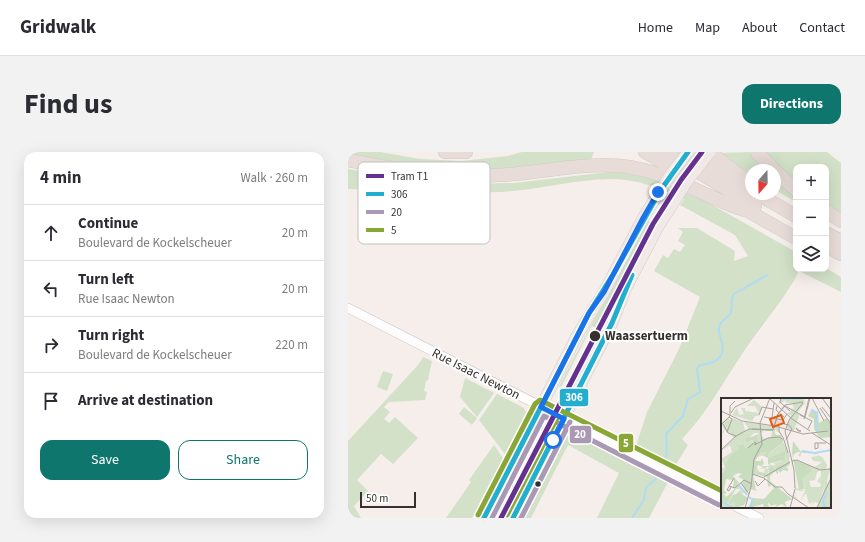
<!DOCTYPE html>
<meta charset="utf-8">
<style>
:root{--surface:#fff;--page:#f2f2f3;--text:#2b2b33;--muted:#7c7c81;--line:#e1e1e2;--accent:#0f766e}
body{margin:0;font-family:"Source Sans 3",sans-serif;background:var(--page);color:var(--text)}
.controls{position:absolute;right:12px;top:12px;display:grid;overflow:hidden;border-radius:8px;box-shadow:0 4px 16px #0002}
.controls button{width:36px;height:36px;display:grid;place-items:center;padding:0;border:0;border-bottom:1px solid var(--line);background:var(--surface);color:var(--text);font:20px sans-serif}
.compass{position:absolute;left:397px;top:12px;width:36px;height:36px;border-radius:50%;background:var(--surface);box-shadow:0 4px 16px #0002;rotate:200deg}
.scale{position:absolute;left:12px;bottom:10px;width:56px;box-sizing:border-box;padding-left:4px;border:2px solid #36312e;border-top:0;font-size:11px;line-height:14px;white-space:nowrap;color:#36312e;-webkit-text-stroke:3px #fff;paint-order:stroke}
.stop{position:absolute;width:12px;height:12px;margin:-9px;border:3px solid #1a73e8;border-radius:50%;background:#fff}
.stop.end{background:#1a73e8;border-color:#fff;box-shadow:0 1px 4px #0008}
.list{margin:0;padding:0;list-style:none}
h2{display:flex;justify-content:space-between;align-items:center;height:52px;margin:0;padding:0 16px;font-size:17px}
h2 small{font-size:13px;font-weight:400;color:var(--muted)}
.list li{display:grid;grid-template-columns:26px 1fr auto;gap:12px;align-items:center;box-sizing:border-box;height:56px;padding:0 16px;border-top:1px solid var(--line)}
.list b{display:block;font-size:15px;white-space:nowrap}
.list p{margin:0;font-size:13px;white-space:nowrap;color:var(--muted)}
.list em{font-size:13px;font-style:normal;color:var(--muted)}
.actions{display:flex;gap:8px;padding:12px 16px}
.actions a{flex:1;padding:9px 0;border:1px solid var(--accent);border-radius:12px;text-align:center;font-size:14px;color:var(--accent)}
.actions .main{background:var(--accent);color:#fff}
.icon{flex:none;width:22px;height:22px;fill:none;stroke:currentColor;stroke-width:2;stroke-linecap:round;stroke-linejoin:round}
.map{position:relative;flex:none;width:493px;height:366px;overflow:hidden;border-radius:12px}
header{display:flex;align-items:center;gap:24px;box-sizing:border-box;height:56px;padding:0 20px;background:var(--surface);border-bottom:1px solid var(--line)}
header strong{font-size:19px}
nav{display:flex;gap:22px;margin-inline-start:auto;font-size:14px}
.intro{display:flex;align-items:center;justify-content:space-between;box-sizing:border-box;height:96px;padding:0 24px}
h1{margin:0;font-size:28px}
.button{padding:10px 18px;border-radius:12px;background:var(--accent);color:#fff;font-size:14px;font-weight:700}
main{display:flex;gap:24px;padding:0 24px}
aside{flex:1;background:var(--surface);border-radius:12px;box-shadow:0 4px 16px #0002}
.map>svg:first-child{display:block}
.green{fill:#d2e1c8}
.lines{fill:none;stroke-linecap:round;stroke-linejoin:round}
.stream{stroke:#b0dbf4;stroke-width:2}
.minor-casing{stroke:#cbc5c2;stroke-width:10}
.major-casing{stroke:#d0cbca;stroke-width:12}
.highway-casing{stroke:#d0cbca;stroke-width:14}
.minor{stroke:#fefcfc;stroke-width:9}
.major{stroke:#f0e9e7;stroke-width:11}
.highway{stroke:#e8dcd8;stroke-width:13}
.major-bridge-casing{stroke:#d0cbca;stroke-width:12;stroke-linecap:butt}
.major-bridge{stroke:#f0e9e7;stroke-width:11}
.bus-1-casing{stroke:#fff;stroke-width:8}
.bus-2-casing{stroke:#fff;stroke-width:8}
.bus-3-casing{stroke:#fff;stroke-width:8}
.bus-1{stroke:#21aecf;stroke-width:5}
.bus-2{stroke:#aa98b4;stroke-width:5}
.bus-3{stroke:#8aa736;stroke-width:5}
.tram-1-casing{stroke:#fff;stroke-width:8}
.tram-1{stroke:#64318f;stroke-width:5}
.route{stroke:#1a73e8;stroke-width:5}
.stop-dot{fill:#36312e;stroke:#fff;stroke-width:1.5}
.labels{text-anchor:middle;dominant-baseline:central;stroke-width:4;stroke-linejoin:round;paint-order:stroke}
.stop-label{font-size:13px;font-weight:bold;fill:#36312e;stroke:#fff;text-anchor:start}
.street-label{font-size:13px;fill:#36312e;stroke:#fff}
.inset-river{fill:none;stroke:#b0dbf4;stroke-width:2}
.inset-road{fill:none;stroke:#a9a29f;stroke-width:1}
.view{fill:#e8590c;fill-opacity:0.15;stroke:#e8590c;stroke-width:2}
.inset-edge{fill:none;stroke:#36312e;stroke-width:2}
.key{fill:#fff;stroke:#c3c1c0;stroke-width:1}
.key-label{font-size:11px;fill:#36312e}
.line-badge{stroke:#fff;stroke-width:1.5}
.badge-label{font-size:11px;text-anchor:middle;font-weight:bold;fill:#fff}
</style>
<header>
<strong>Gridwalk</strong>
<nav><a>Home</a><a>Map</a><a>About</a><a>Contact</a></nav>
</header>
<div class="intro"><h1>Find us</h1><a class="button">Directions</a></div>
<main>
<aside>
<h2>4 min<small>Walk · 260 m</small></h2>
<ul class="list">
<li><svg class="icon" aria-label="ahead" viewBox="0 0 24 24"><path d="M12 20V5M6 11l6-6 6 6"/></svg><div><b>Continue</b><p>Boulevard de Kockelscheuer</p></div><em>20 m</em></li>
<li><svg class="icon" aria-label="left" viewBox="0 0 24 24"><path d="M17 20v-9H6M10 6l-5 5 5 5"/></svg><div><b>Turn left</b><p>Rue Isaac Newton</p></div><em>20 m</em></li>
<li><svg class="icon" aria-label="right" viewBox="0 0 24 24"><path d="M7 20v-9h11M14 6l5 5-5 5"/></svg><div><b>Turn right</b><p>Boulevard de Kockelscheuer</p></div><em>220 m</em></li>
<li><svg class="icon" aria-label="arrive" viewBox="0 0 24 24"><path d="M6 21V4h12l-3 4 3 4H6"/></svg><div><b>Arrive at destination</b></div></li>
</ul>
<div class="actions"><a class="main">Save</a><a>Share</a></div>
</aside>
<div class="map">
<svg width="493" height="366" viewBox="0 0 493 366">
<rect width="100%" height="100%" fill="#f6eeeb"/>
<path class="green" d="M 0,0 L 32,0 L 72,7 L 114,9 L 160,4 L 174,0 L 246,0 L 243,8 L 161,17 L 117,17 L 68,14 L 0,2 Z
M 401,0 L 418,18 L 403,18 L 403,24 L 372,1 Z
M 417,0 L 479,0 L 493,11 L 493,63 L 478,53 L 478,15 L 448,15 L 448,31 Z
M 0,17 L 84,31 L 108,32 L 166,31 L 261,20 L 278,21 L 311,28 L 341,40 L 448,100 L 448,117 L 478,116 L 493,125 L 493,140 L 451,119 C 437,147 411,176 394,202 C 374,232 359,261 334,287 L 340,293 L 327,314 L 288,294 L 299,260 L 331,197 L 352,145 L 306,119 L 315,103 L 320,106 L 326,97 L 332,100 L 337,93 L 330,89 L 335,80 L 330,76 L 349,76 L 387,99 L 386,109 L 400,104 L 387,83 L 332,53 L 336,47 C 317,38 299,31 278,28 C 241,23 190,39 152,40 C 101,42 50,39 0,37 Z
M 427,27 L 448,45 L 448,50 L 427,38 Z
M 299,68 L 307,73 L 255,179 L 244,174 L 213,235 L 211,234 Z
M 75,205 L 84,209 L 80,228 L 78,229 L 76,239 L 79,240 L 77,248 L 41,250 L 36,255 L 42,260 L 36,267 L 41,271 L 47,265 L 70,286 L 45,312 L 33,302 L 9,328 L 20,339 L 6,354 L 13,366 L 0,366 L 0,289 L 70,213 Z
M 35,219 L 45,222 L 39,239 L 29,235 Z
M 117,226 L 146,241 L 129,265 L 112,245 Z
M 149,242 L 176,256 L 178,261 L 157,302 L 131,268 Z
M 116,255 L 129,266 L 124,273 L 111,262 Z
M 224,281 L 320,330 L 301,366 L 249,366 L 271,321 L 220,293 L 183,366 L 169,366 L 182,341 L 188,344 L 199,323 L 193,320 L 207,293 L 213,295 L 220,283 Z
M 195,287 L 197,288 L 161,366 L 140,366 L 145,356 L 150,358 L 155,349 L 162,353 Z
M 146,293 L 155,306 L 124,366 L 98,366 L 123,330 L 121,328 Z"/>
<g class="lines">
<path class="stream" d="M 315,314 L 319,301 L 318,282 L 335,264 L 340,247 L 352,240 L 349,217 L 352,213 C 364,212 378,207 374,191 C 373,186 370,182 371,176 C 372,167 381,167 383,160 C 385,153 382,148 386,142 L 419,123
M 284,366 L 296,348 L 298,335 L 307,328 L 312,319"/>
<defs>
<path id="minor" d="M 0,156 L 374,347
M 389,355 L 411,366"/>
<path id="major" d="M 136,366 L 230,182 L 256,140 L 295,66
M 165,366 L 264,171 L 278,136 L 310,75"/>
<path id="highway" d="M 97,0 L 118,0
M 297,0 L 337,23
M 317,0 L 407,54
M 340,0 L 403,38
M 361,0 L 393,24
M 409,0 L 426,18
M 0,8 C 50,18 102,26 153,23 C 193,21 234,10 274,14 C 319,19 355,44 396,58
M 427,19 L 448,38
M 410,42 L 448,64
M 389,53 L 448,86
M 478,59 L 493,69
M 478,81 L 493,89
M 478,94 L 493,102"/>
</defs>
<use href="#minor" class="minor-casing"/>
<use href="#major" class="major-casing"/>
<use href="#highway" class="highway-casing"/>
<use href="#minor" class="minor"/>
<use href="#major" class="major"/>
<use href="#highway" class="highway"/>
<defs>
<path id="major-bridge" d="M 295,66 L 322,23 L 340,0
M 310,75 L 340,28 L 362,0"/>
</defs>
<use href="#major-bridge" class="major-bridge-casing"/>
<use href="#major-bridge" class="major-bridge"/>
<defs>
<path id="bus-1" d="M 136,366 L 241,161 L 266,121 L 312,39 L 340,0
M 165,366 L 264,171 L 284,123"/>
<path id="bus-2" d="M 144,366 L 196,264 L 371,353
M 173,366 L 222,270"/>
<path id="bus-3" d="M 130,363 L 187,252 L 192,248 L 374,339
M 159,363 L 210,264"/>
</defs>
<use href="#bus-1" class="bus-1-casing"/>
<use href="#bus-2" class="bus-2-casing"/>
<use href="#bus-3" class="bus-3-casing"/>
<use href="#bus-1" class="bus-1"/>
<use href="#bus-2" class="bus-2"/>
<use href="#bus-3" class="bus-3"/>
<defs>
<path id="tram-1" d="M 153,366 L 305,72 L 333,28 L 354,0"/>
</defs>
<use href="#tram-1" class="tram-1-casing"/>
<use href="#tram-1" class="tram-1"/>
</g>
<g class="lines">
<path class="route" d="M 205,288 L 216,267 L 193,255 L 241,161 L 256,140 L 295,66 L 310,40"/>
</g>
<g class="stop-dot">
<circle cx="247" cy="184" r="6"/>
<circle cx="190" cy="332" r="3.5"/>
</g>
<g class="labels">
<g class="stop-label">
<text x="257" y="184">Waassertuerm</text>
</g>
<g class="street-label">
<text transform="translate(128 222) rotate(27)">Rue Isaac Newton</text>
</g>
</g>
<g transform="translate(373 246)">
<rect width="110" height="110" fill="#f6eeeb"/>
<path d="M 54,0 L 83,1 L 84,5 L 76,15 L 79,15 L 73,33 L 65,30 L 70,17 L 66,16 L 73,10 L 71,5 L 65,5 L 65,2 L 57,7 L 59,1 L 50,1 ZM 33,2 L 41,9 L 37,18 L 34,18 L 31,23 L 11,17 L 16,10 L 18,17 L 23,16 L 20,10 L 24,10 L 24,13 L 38,15 L 34,8 L 26,8 ZM 8,19 L 8,23 L 11,20 L 22,24 L 24,33 L 28,31 L 23,24 L 57,29 L 60,36 L 54,32 L 51,39 L 44,42 L 50,40 L 51,33 L 43,33 L 40,34 L 40,43 L 37,45 L 33,39 L 38,35 L 33,35 L 24,44 L 26,48 L 26,45 L 31,42 L 33,46 L 28,51 L 24,50 L 21,46 L 17,47 L 18,51 L 5,64 L 5,71 L 0,76 L 0,71 L 4,69 L 0,61 L 11,54 L 9,47 L 0,53 L 13,40 L 4,31 L 3,34 L 0,37 L 3,31 L 0,25 ZM 72,42 L 79,53 L 96,57 L 99,58 L 102,60 L 106,67 L 105,73 L 110,68 L 106,83 L 107,86 L 110,80 L 110,110 L 96,110 L 101,101 L 104,86 L 99,103 L 95,110 L 97,105 L 94,104 L 89,108 L 93,103 L 88,106 L 85,95 L 79,103 L 84,93 L 80,93 L 75,92 L 74,98 L 78,102 L 73,99 L 75,92 L 72,89 L 84,93 L 82,80 L 90,74 L 90,68 L 94,69 L 101,64 L 92,63 L 90,59 L 87,61 L 90,59 L 97,58 L 95,56 L 81,54 L 79,59 L 77,57 L 80,54 ZM 100,72 L 100,78 L 96,83 L 100,86 L 99,89 L 90,89 L 88,83 L 94,82 L 96,74 ZM 62,44 L 69,58 L 66,65 L 55,68 L 55,72 L 51,69 L 46,76 L 42,76 L 34,73 L 35,68 L 39,75 L 43,75 L 44,70 L 47,71 L 48,66 L 54,68 L 53,65 L 62,63 L 47,60 L 47,56 L 36,59 L 40,54 L 49,55 ZM 16,85 L 23,95 L 14,97 L 20,91 L 15,91 L 7,105 L 9,107 L 13,104 L 14,110 L 0,110 L 0,102 L 6,105 Z" fill="#d2e1c8" fill-rule="evenodd"/>
<path d="M 91,11 L 97,14 L 98,25 L 106,20 L 110,27 L 110,39 L 99,40 L 93,31 L 93,21 L 87,18 ZM 53,33 L 55,37 L 60,37 L 69,66 L 65,70 L 67,70 L 67,73 L 62,72 L 59,75 L 57,72 L 57,77 L 54,73 L 49,78 L 49,83 L 71,101 L 64,104 L 66,110 L 61,106 L 54,109 L 56,106 L 50,108 L 47,104 L 48,110 L 43,110 L 42,106 L 28,110 L 31,100 L 43,101 L 53,90 L 51,87 L 47,89 L 46,79 L 32,76 L 35,93 L 30,91 L 25,95 L 21,85 L 23,82 L 17,79 L 21,76 L 17,75 L 12,78 L 21,88 L 17,85 L 15,89 L 12,89 L 13,82 L 5,81 L 3,92 L 6,95 L 3,96 L 5,99 L 14,91 L 6,105 L 0,102 L 0,76 L 5,71 L 4,66 L 9,58 L 18,51 L 17,47 L 22,46 L 24,50 L 27,49 L 33,44 L 31,42 L 26,45 L 26,48 L 24,41 L 36,37 L 37,45 L 40,43 L 42,38 L 42,41 L 51,39 ZM 62,44 L 68,58 L 66,65 L 55,68 L 55,72 L 51,69 L 46,72 L 49,72 L 47,76 L 34,73 L 37,67 L 42,69 L 39,71 L 44,70 L 48,68 L 40,68 L 43,66 L 41,60 L 40,63 L 34,63 L 40,54 L 47,55 L 41,57 L 47,60 L 47,66 L 63,62 L 65,53 L 51,59 L 47,59 L 47,56 ZM 72,43 L 79,53 L 93,56 L 77,54 L 73,56 L 72,61 L 90,68 L 90,74 L 82,80 L 83,91 L 78,92 L 71,55 ZM 19,95 L 27,100 L 23,107 L 14,110 L 13,104 L 9,107 L 7,105 L 12,97 Z" fill="#c8dcbe" fill-rule="evenodd"/>
<path class="inset-river" d="M 56,0 L 81,1M 90,12 L 96,15 L 95,27 L 97,33M 81,53 L 94,55 L 110,52M 18,87 L 26,97M 0,103 L 12,110M 28,110 L 32,102 L 28,99M 104,110 L 102,103 L 106,95"/>
<path class="inset-road" d="M 48,0 L 71,21 L 89,33M 60,0 L 59,4 L 69,13M 91,0 L 103,23M 101,0 L 110,12M 56,8 L 55,12 L 63,19M 101,9 L 110,20M 99,10 L 110,26M 0,13 L 21,23 L 54,28 L 82,36 L 107,33M 10,15 L 14,9 L 33,0M 38,17 L 41,9 L 52,11M 79,17 L 91,23 L 87,31M 43,19 L 62,22 L 66,16M 51,20 L 53,5M 83,21 L 88,0M 2,26 L 7,35 L 15,38M 63,26 L 68,27 L 71,31 L 65,42M 0,27 L 9,18 L 9,8 L 14,3M 58,28 L 58,33 L 63,41M 75,30 L 79,33 L 80,33 L 77,33 ZM 31,31 L 52,32 L 57,16 L 64,8 L 84,19 L 89,0M 6,34 L 11,21 L 8,19M 91,35 L 110,47M 97,45 L 97,50 L 94,51 L 94,45 L 105,45M 33,47 L 47,40 L 58,39 L 63,42 L 67,55M 27,50 L 34,44 L 35,47M 0,52 L 15,38 L 28,31 L 52,32 L 57,16 L 64,7 L 82,4M 71,63 L 76,62 L 99,72 L 110,71M 31,76 L 43,80 L 54,89 L 61,89 L 67,96 L 88,110M 43,79 L 69,64M 34,83 L 37,88 L 44,81M 20,85 L 28,96M 8,88 L 14,90 L 23,82 L 31,86M 10,89 L 8,93 L 6,92 L 13,80M 74,90 L 73,72 L 64,33 L 68,22 L 82,5M 24,110 L 30,89 L 33,61 L 41,46 L 39,25 L 49,0M 69,110 L 74,91M 96,110 L 110,80"/>
<path class="view" d="M 60,17 L 63,25 L 52,29 L 49,21 Z"/>
<rect width="110" height="110" class="inset-edge"/>
</g>
<rect x="10" y="10" width="132" height="82" rx="6" class="key"/>
<rect x="18" y="22" width="18" height="4" fill="#64318f"/>
<rect x="18" y="40" width="18" height="4" fill="#21aecf"/>
<rect x="18" y="58" width="18" height="4" fill="#aa98b4"/>
<rect x="18" y="76" width="18" height="4" fill="#8aa736"/>
<g class="key-label">
<text x="43" y="28">Tram T1</text>
<text x="43" y="46">306</text>
<text x="43" y="64">20</text>
<text x="43" y="82">5</text>
</g>
<g class="line-badge">
<rect x="211" y="236" width="30" height="19" rx="4" fill="#21aecf"/>
<rect x="221" y="273" width="23" height="19" rx="4" fill="#aa98b4"/>
<rect x="270" y="281" width="16" height="20" rx="4" fill="#8aa736"/>
</g>
<g class="badge-label">
<text x="226" y="249">306</text>
<text x="232" y="286">20</text>
<text x="278" y="295">5</text>
</g>
</svg>
<div class="controls">
<button>+</button>
<button>−</button>
<button><svg class="icon" aria-label="layers" viewBox="0 0 24 24"><path d="M12 4l9 5-9 5-9-5zM3 14l9 5 9-5"/></svg></button>
</div>
<svg class="compass" viewBox="-18 -18 36 36"><path d="M0-13l5 13h-10z" fill="#e53935"/><path d="M0 13l5-13h-10z" fill="#7c7c81"/></svg>
<div class="scale">50 m</div>
<div class="stop" style="left:205px;top:288px"></div>
<div class="stop end" style="left:310px;top:40px"></div>
</div>
</main>
